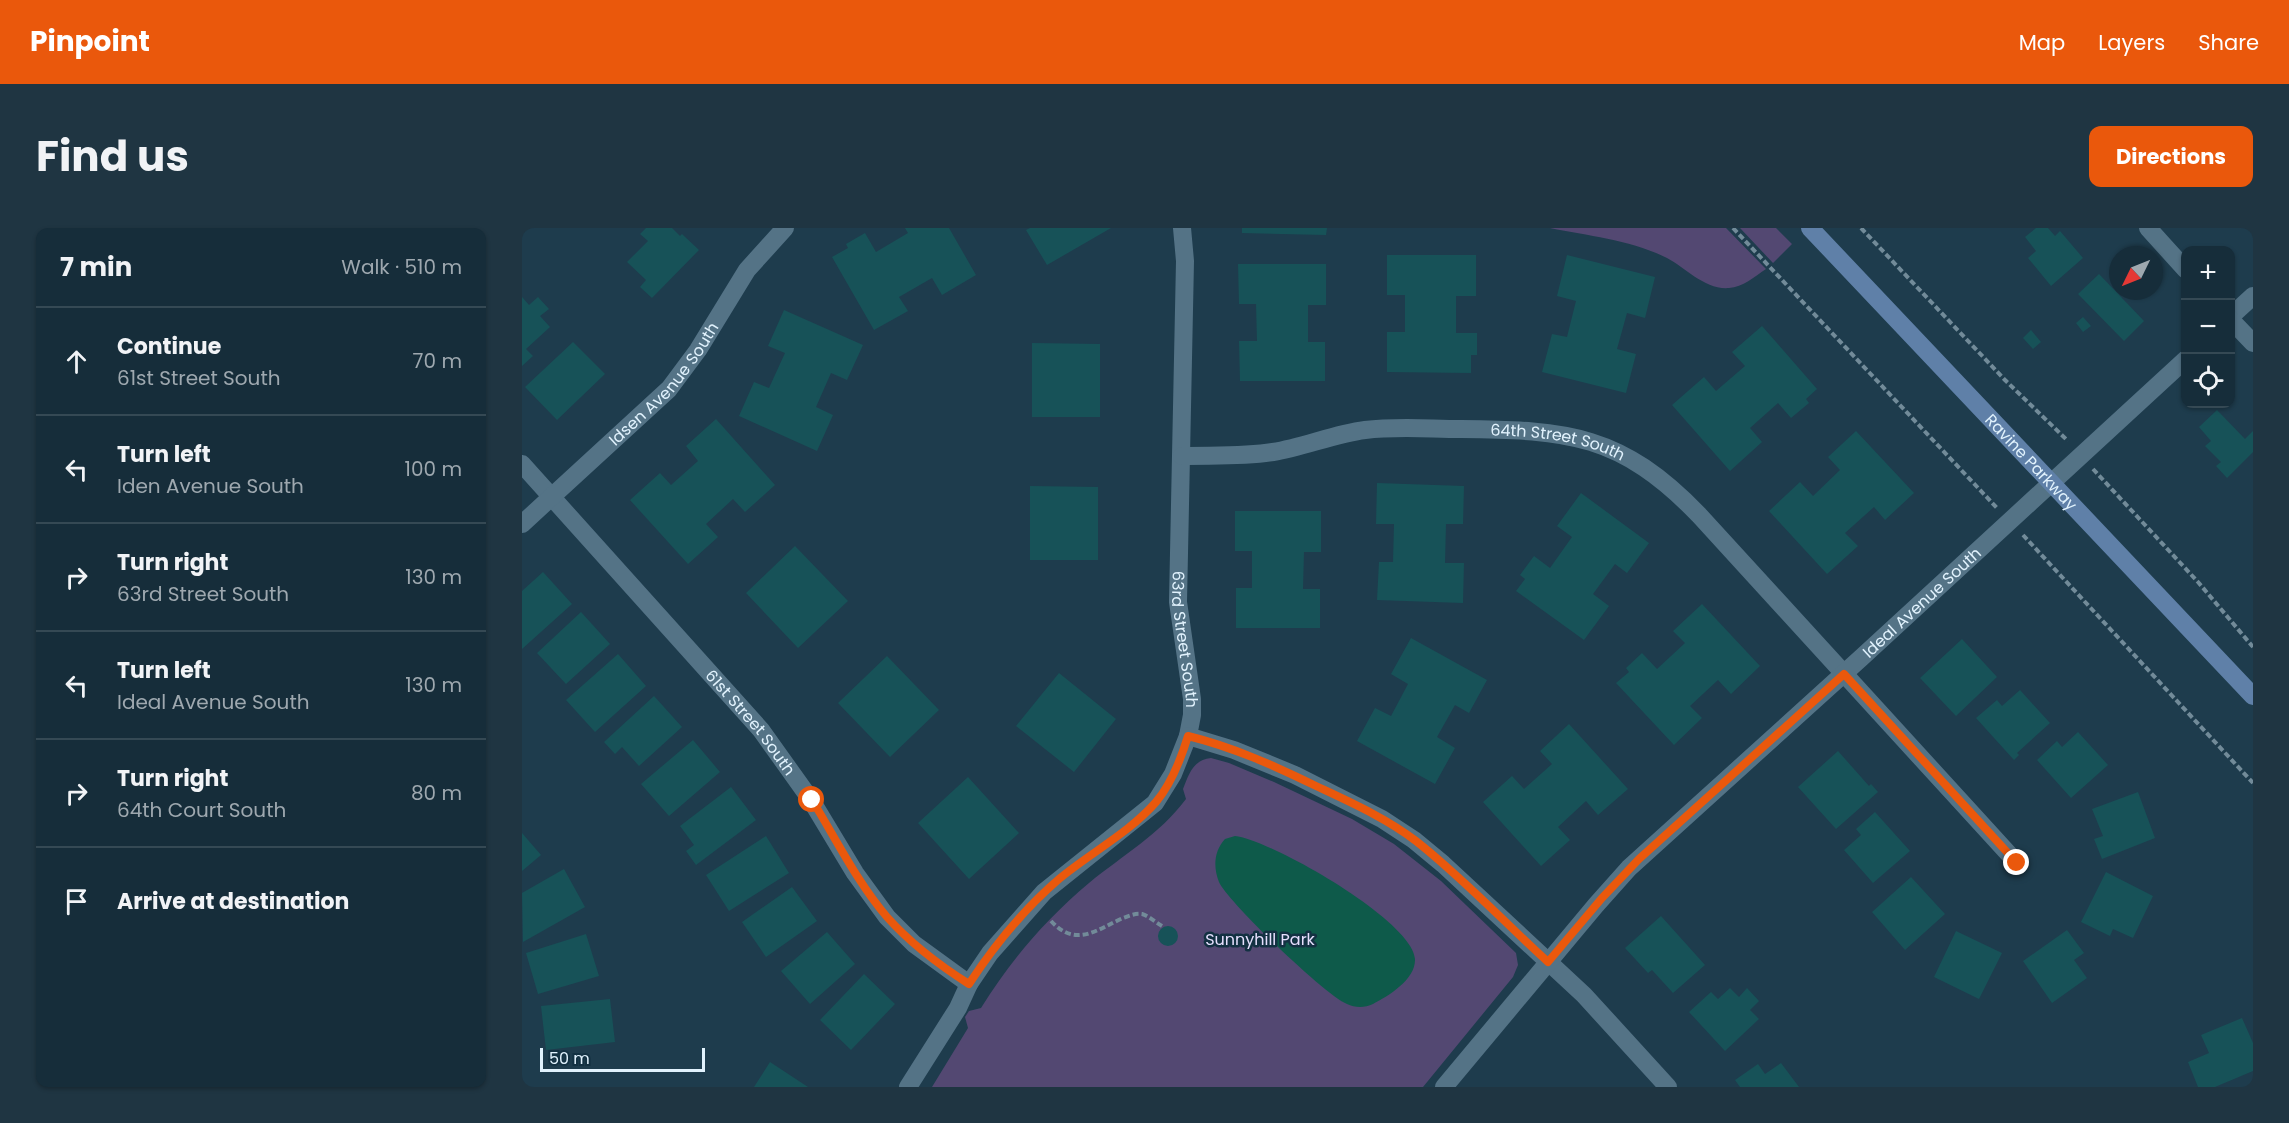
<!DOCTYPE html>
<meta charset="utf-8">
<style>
:root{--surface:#162d3a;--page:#1f3542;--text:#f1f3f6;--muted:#9ea8af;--line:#354954;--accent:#ea580c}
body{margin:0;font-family:Poppins,sans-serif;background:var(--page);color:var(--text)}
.controls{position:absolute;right:18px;top:18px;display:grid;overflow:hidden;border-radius:12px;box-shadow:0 2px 4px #0004}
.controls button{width:54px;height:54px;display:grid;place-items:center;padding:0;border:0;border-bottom:2px solid var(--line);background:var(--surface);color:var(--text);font:30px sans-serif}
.compass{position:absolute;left:1587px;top:18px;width:54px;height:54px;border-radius:50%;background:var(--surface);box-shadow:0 2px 4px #0004;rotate:227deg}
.scale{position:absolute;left:18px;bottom:15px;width:165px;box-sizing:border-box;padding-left:6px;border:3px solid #e1f2fd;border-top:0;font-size:16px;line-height:21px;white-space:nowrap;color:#e1f2fd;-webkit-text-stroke:4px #133142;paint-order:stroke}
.stop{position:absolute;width:18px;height:18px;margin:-14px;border:4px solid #ea580c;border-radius:50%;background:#fff}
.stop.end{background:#ea580c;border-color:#fff;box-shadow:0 2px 6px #0008}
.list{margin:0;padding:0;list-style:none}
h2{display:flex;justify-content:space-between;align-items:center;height:78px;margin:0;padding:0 24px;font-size:26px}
h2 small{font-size:20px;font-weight:400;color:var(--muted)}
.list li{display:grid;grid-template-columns:39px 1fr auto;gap:18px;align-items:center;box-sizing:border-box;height:108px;padding:0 24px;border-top:2px solid var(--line)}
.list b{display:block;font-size:22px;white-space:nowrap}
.list p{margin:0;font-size:20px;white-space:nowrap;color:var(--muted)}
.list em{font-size:20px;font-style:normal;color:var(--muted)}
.icon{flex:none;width:33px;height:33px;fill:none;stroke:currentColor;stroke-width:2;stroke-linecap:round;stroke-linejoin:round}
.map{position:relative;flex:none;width:1731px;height:859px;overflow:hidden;border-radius:12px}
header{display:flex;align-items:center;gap:36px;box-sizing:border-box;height:84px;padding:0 30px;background:var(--accent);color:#fff}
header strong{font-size:28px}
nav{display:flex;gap:33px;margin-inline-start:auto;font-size:21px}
.intro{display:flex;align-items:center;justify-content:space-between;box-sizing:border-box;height:144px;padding:0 36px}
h1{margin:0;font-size:42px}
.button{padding:15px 27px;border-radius:12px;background:var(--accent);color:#fff;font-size:21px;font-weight:700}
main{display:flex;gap:36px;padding:0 36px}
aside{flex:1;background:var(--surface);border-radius:12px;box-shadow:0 2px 4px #0004}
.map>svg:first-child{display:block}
.green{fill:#534872}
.water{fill:#0e5a4a}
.building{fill:#175258}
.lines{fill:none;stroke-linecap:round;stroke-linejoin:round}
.path{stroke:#728b99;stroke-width:4;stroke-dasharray:6 3;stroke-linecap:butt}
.street{stroke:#547386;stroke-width:18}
.secondary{stroke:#5f80a8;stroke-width:18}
.route{stroke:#ea580c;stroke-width:8}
.labels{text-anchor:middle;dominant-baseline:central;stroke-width:5;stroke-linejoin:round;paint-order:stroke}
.street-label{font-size:16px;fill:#e1f2fd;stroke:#133142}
.park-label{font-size:16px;fill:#e6dffd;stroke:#133142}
</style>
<header>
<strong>Pinpoint</strong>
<nav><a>Map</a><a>Layers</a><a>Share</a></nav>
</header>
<div class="intro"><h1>Find us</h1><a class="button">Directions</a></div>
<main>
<aside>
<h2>7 min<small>Walk · 510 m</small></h2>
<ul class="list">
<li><svg class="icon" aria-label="ahead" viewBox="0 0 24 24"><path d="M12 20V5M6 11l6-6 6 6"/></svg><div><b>Continue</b><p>61st Street South</p></div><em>70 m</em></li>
<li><svg class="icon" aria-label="left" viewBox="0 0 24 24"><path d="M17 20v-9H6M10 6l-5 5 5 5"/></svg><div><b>Turn left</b><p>Iden Avenue South</p></div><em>100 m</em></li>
<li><svg class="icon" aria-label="right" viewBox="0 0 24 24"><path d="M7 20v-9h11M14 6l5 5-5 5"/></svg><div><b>Turn right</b><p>63rd Street South</p></div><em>130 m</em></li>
<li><svg class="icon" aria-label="left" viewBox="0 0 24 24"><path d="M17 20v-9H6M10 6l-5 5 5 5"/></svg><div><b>Turn left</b><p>Ideal Avenue South</p></div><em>130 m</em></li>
<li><svg class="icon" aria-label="right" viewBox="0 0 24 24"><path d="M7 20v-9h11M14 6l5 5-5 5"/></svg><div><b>Turn right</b><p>64th Court South</p></div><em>80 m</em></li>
<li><svg class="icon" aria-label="arrive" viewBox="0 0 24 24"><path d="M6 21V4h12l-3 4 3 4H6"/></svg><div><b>Arrive at destination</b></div></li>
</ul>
</aside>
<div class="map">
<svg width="1731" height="859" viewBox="0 0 1731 859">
<rect width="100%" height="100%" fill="#1e3c4d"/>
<path class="green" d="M 1028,0 L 1204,0 L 1244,41 C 1232,49 1221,59 1207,60 C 1183,62 1164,40 1145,30 C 1109,12 1067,8 1028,0 Z
M 1218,0 L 1254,0 L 1270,16 L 1251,35 Z
M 689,530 L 707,535 L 752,554 L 830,591 L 872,616 L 919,653 L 994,725 L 996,737 L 991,749 L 901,859 L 410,859 L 446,800 L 443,789 L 447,783 L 459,780 C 489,732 523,692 567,655 C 601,627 637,607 664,571 L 661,561 C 667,546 671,532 689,530 Z"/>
<path class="water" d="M 713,608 C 749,612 891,693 893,731 C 894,751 867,768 851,776 C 843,780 833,780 825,776 C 804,768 706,674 697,654 C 691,639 692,623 703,611 Z"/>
<path class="building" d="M 124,0 L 150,0 L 158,8 L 160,6 L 177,22 L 130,70 L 118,59 L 124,52 L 105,34 L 126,13 L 118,6 Z
M 383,0 L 427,0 L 454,47 L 420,67 L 410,50 L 377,69 L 386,83 L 352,102 L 310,29 L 326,20 L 324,16 L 343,5 L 354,24 L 386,5 Z
M 508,0 L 589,0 L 525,37 L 504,2 Z
M 720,0 L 805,0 L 804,7 L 720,5 Z
M 1514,0 L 1526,0 L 1533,8 L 1538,3 L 1561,30 L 1529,58 L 1506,30 L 1514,23 L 1503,9 Z
M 865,27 L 954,27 L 954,68 L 934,68 L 934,105 L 955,105 L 955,127 L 949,127 L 949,145 L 865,144 L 865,104 L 883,104 L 883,67 L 865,67 Z
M 1045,27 L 1133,49 L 1123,90 L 1105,85 L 1095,121 L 1114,126 L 1104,165 L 1020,144 L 1030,106 L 1045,109 L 1054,73 L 1035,68 Z
M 716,36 L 804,36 L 804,77 L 786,77 L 786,114 L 803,114 L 803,153 L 718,153 L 717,113 L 735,113 L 734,76 L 717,76 Z
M 1577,46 L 1622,93 L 1602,113 L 1556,66 Z
M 0,69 L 7,77 L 16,69 L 27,81 L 18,88 L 28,99 L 4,121 L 11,128 L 0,138 Z
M 262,82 L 341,117 L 325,152 L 309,145 L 294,179 L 311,187 L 295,223 L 217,188 L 232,154 L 247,160 L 263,125 L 246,118 Z
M 1561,89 L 1569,98 L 1561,104 L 1554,95 Z
M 1240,98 L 1295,161 L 1284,171 L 1287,175 L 1269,190 L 1256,175 L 1228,200 L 1240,214 L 1208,243 L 1150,177 L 1182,149 L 1194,163 L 1223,138 L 1210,124 Z
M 1509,102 L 1519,114 L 1511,121 L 1501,110 Z
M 51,114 L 83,146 L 35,192 L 3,159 Z
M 510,115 L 578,116 L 578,189 L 510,189 Z
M 1695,182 L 1723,211 L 1731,203 L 1731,224 L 1705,250 L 1694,238 L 1699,234 L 1683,218 L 1689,213 L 1677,199 Z
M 194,191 L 253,257 L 223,284 L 211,271 L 184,296 L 196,309 L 166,336 L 108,272 L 138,245 L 149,257 L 176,233 L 164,218 Z
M 1334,203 L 1392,265 L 1363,292 L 1352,279 L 1323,305 L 1336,318 L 1305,346 L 1247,283 L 1278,254 L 1291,268 L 1318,242 L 1306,229 Z
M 855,255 L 942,258 L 941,296 L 924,296 L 923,335 L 942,335 L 941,375 L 855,372 L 857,334 L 871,334 L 872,296 L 854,296 Z
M 508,258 L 576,259 L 576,332 L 508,332 Z
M 1059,265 L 1127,315 L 1105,345 L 1093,336 L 1071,366 L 1087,378 L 1062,412 L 994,363 L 1003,351 L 998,347 L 1012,328 L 1028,340 L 1050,309 L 1035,298 Z
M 713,283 L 799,283 L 799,324 L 782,324 L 781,361 L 798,361 L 798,400 L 714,400 L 714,360 L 730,360 L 730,323 L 713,323 Z
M 273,318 L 326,373 L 276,420 L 224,365 Z
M 21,344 L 50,376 L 0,421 L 0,363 Z
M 1180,376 L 1238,438 L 1209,466 L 1196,452 L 1168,478 L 1180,490 L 1152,517 L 1094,455 L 1107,444 L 1104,440 L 1120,425 L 1135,441 L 1163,415 L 1151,403 Z
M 59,384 L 88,416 L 44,456 L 15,425 Z
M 889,410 L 965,452 L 947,485 L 933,477 L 915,509 L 933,520 L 913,556 L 835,513 L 853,480 L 869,488 L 886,456 L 869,446 Z
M 1440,411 L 1475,449 L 1434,488 L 1398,450 Z
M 96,426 L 124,458 L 73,504 L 44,472 Z
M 365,428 L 417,482 L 368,529 L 316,475 Z
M 537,445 L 594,491 L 552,544 L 494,498 Z
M 1498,462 L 1528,495 L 1495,525 L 1497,527 L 1492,532 L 1454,490 L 1475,472 L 1480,478 Z
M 132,468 L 160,499 L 117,538 L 100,519 L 93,526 L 82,514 Z
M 1047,496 L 1106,561 L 1076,587 L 1064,573 L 1036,599 L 1048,612 L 1019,638 L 961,574 L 990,548 L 1002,561 L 1030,536 L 1018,523 Z
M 1556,504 L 1586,537 L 1549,570 L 1515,532 L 1535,513 L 1540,519 Z
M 171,512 L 198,544 L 147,588 L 119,556 Z
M 1316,523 L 1347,558 L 1349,556 L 1356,564 L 1314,601 L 1276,559 Z
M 446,549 L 497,605 L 447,651 L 396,595 Z
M 209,559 L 234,592 L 174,637 L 164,623 L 172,617 L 158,598 Z
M 1616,564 L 1633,610 L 1580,631 L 1572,611 L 1581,608 L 1570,581 Z
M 1353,584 L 1388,623 L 1351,655 L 1322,622 L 1339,607 L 1334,601 Z
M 0,605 L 19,627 L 0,643 Z
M 244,608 L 267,645 L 207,683 L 184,647 Z
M 42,641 L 63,679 L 1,714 L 0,665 Z
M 1584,644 L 1631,668 L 1611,710 L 1591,701 L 1588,708 L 1559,694 Z
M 1389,649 L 1423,686 L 1383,722 L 1350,684 Z
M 270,659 L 295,693 L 244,729 L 220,694 Z
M 1139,688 L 1183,737 L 1151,765 L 1130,742 L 1126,745 L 1103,720 Z
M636 708a10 10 0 1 1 20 0a10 10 0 1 1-20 0Z
M 1545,702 L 1562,725 L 1552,732 L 1565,750 L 1530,775 L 1501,733 Z
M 1434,703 L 1480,725 L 1457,771 L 1412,749 Z
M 305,704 L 333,736 L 288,776 L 259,743 Z
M 64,706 L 77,748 L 16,766 L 4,725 Z
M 342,746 L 373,776 L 329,822 L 298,792 Z
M 1208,760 L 1217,769 L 1225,760 L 1237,773 L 1228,782 L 1237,791 L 1203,823 L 1167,784 L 1189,764 L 1196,771 Z
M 88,771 L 93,814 L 24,822 L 19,778 Z
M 1720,790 L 1731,815 L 1731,843 L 1693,859 L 1676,859 L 1666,834 L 1687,825 L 1679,807 Z
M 248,834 L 286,859 L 232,859 Z
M 1259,835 L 1277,859 L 1218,859 L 1213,852 L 1236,836 L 1243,846 Z"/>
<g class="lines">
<path class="path" d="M 1211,0 L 1475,280
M 1339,0 L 1483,152 L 1546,213
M 1571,241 L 1676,354 L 1731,419
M 1501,307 L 1731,555
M 529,693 C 554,720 574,702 601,690 C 607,688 613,685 620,686 C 627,688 633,694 640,698"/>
<g class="street">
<path id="s1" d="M 660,0 L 663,33 L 656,374 L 670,471 L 670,487 L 666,508 L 712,522 L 773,547 L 860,591 L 892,612 L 921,636 L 1062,767 L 1146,859"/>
<path d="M 1626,0 L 1664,42"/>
<path d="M 1708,89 L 1731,68"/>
<path d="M 1708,91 L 1731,115"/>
<path id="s2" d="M 660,228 C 690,227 721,229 751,224 C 782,219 812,206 843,202 C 875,198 908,201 939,201 C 1046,202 1099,206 1177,287 L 1495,635"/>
<path id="s3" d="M 0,236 L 239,502 L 289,572 L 333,645 L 365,689 L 392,716 L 447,756"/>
<path id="s4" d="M 0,296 L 147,161 L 176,122 L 225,42 L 263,0"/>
<path d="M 386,859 L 436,780 L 447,756 L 468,725 L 522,664 L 633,575 L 651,546 L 666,508"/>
<path id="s5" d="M 922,859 L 1074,677 L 1107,640 L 1339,430 L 1664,131"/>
</g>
<path class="secondary" id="s6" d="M 1288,0 L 1731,468"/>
</g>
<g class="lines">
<path class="route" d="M 290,572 C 314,611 335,654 365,689 C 389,716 417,737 447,756 C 472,718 502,681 537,651 C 568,625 607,605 634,574 C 650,555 659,531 666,508 C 711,519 753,538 794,558 C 828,574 864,590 894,613 C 941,650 982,694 1026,734 L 1080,670 L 1117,631 L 1322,446 L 1495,635"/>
</g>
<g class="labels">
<g class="street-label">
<text stroke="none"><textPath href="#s4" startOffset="200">Idsen Avenue South</textPath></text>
<text stroke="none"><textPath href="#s2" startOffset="380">64th Street South</textPath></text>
<text stroke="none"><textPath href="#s6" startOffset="322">Ravine Parkway</textPath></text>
<text stroke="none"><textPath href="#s5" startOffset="682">Ideal Avenue South</textPath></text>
<text stroke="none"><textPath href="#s1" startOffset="412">63rd Street South</textPath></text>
<text stroke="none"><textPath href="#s3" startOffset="345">61st Street South</textPath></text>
</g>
<g class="park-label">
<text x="738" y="711">Sunnyhill Park</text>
</g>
</g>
</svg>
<div class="controls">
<button>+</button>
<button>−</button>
<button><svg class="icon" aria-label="locate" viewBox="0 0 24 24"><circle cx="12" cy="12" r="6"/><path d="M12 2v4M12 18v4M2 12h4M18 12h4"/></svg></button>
</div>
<svg class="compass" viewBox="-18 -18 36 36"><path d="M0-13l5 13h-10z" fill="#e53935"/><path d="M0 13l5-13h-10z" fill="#9ea8af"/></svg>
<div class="scale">50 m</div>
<div class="stop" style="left:290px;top:572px"></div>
<div class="stop end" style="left:1495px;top:635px"></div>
</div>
</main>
